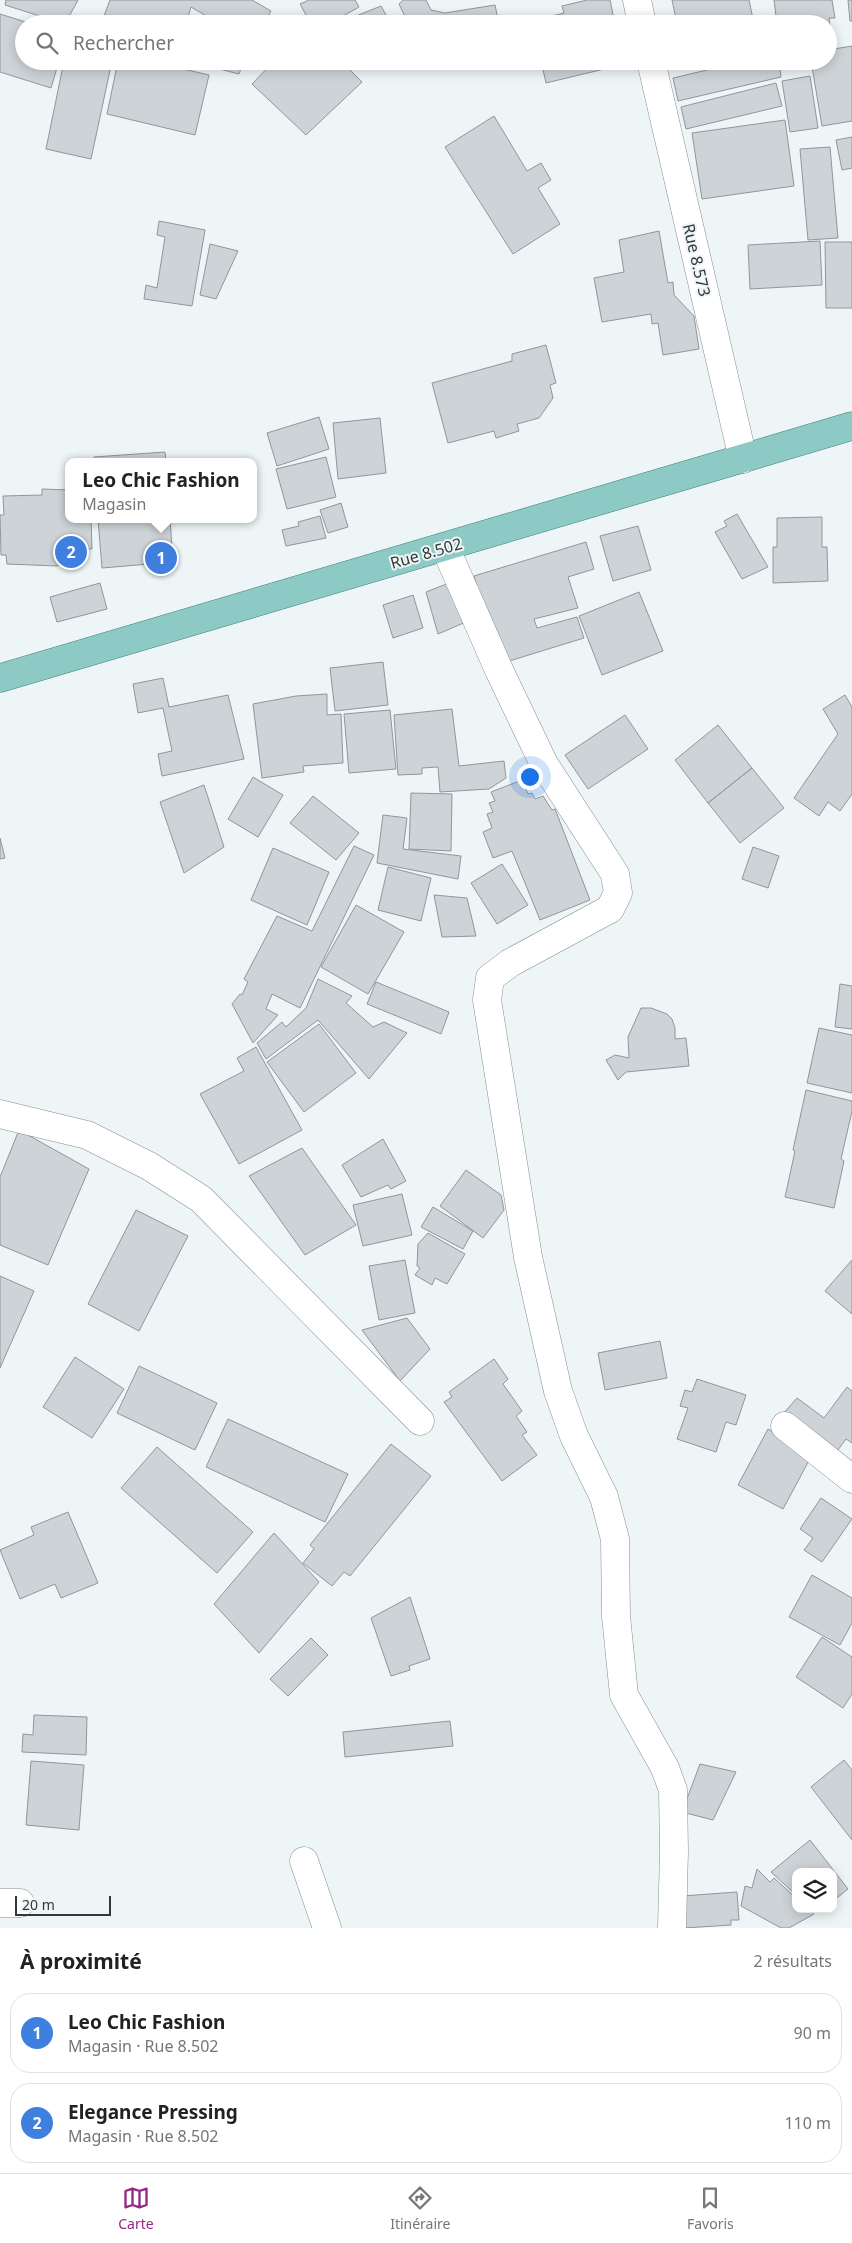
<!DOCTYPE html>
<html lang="fr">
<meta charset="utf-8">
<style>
:root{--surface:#fff;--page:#f2f2f2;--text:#222;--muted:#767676;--line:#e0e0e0;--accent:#952686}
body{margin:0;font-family:"Noto Sans",sans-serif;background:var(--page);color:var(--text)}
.controls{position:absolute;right:15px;bottom:15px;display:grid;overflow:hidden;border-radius:10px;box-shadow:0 2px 12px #0003}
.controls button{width:45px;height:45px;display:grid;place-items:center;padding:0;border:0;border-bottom:1px solid var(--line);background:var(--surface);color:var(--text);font:25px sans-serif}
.scale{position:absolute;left:15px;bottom:12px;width:96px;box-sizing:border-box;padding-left:5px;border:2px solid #343738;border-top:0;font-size:14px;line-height:18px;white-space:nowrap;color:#343738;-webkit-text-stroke:4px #edf5f6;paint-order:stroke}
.you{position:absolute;left:529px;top:776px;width:18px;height:18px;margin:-12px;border:4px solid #fff;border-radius:50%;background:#1a73e8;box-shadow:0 0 0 8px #1a73e833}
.badge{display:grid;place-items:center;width:32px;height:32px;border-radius:50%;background:var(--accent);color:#fff;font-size:16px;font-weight:700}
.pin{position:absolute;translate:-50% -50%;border:2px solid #fff;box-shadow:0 1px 5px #0006}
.popup{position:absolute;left:65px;top:458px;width:192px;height:65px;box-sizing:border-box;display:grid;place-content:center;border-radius:10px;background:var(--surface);filter:drop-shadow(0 1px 4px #0005);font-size:16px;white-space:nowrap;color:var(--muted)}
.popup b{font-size:19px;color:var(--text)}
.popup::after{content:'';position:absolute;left:50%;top:100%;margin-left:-10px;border:10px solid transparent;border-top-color:var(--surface)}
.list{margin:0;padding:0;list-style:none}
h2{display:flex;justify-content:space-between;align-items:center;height:65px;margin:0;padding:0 20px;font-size:21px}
h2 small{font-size:16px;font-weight:400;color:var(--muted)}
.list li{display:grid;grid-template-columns:32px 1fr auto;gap:15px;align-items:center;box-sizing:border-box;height:80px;margin:0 10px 10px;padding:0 10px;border:1px solid var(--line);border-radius:20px}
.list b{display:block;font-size:19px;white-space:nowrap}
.list p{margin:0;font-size:16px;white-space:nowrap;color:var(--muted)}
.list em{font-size:16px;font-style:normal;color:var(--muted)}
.icon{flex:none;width:28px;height:28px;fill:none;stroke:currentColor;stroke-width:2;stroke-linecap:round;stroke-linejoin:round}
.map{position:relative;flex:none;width:852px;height:1928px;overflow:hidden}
.search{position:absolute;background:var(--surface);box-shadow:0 2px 12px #0003;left:15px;right:15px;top:15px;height:55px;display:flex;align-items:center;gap:12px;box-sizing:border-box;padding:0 18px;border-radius:28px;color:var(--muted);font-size:19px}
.sheet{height:245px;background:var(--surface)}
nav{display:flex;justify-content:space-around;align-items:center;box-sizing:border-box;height:70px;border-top:1px solid var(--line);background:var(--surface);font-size:14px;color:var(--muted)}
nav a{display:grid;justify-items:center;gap:2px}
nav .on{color:var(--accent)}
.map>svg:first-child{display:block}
.building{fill:#cdd3d7;stroke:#90969a}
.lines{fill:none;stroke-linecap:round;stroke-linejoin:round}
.minor-casing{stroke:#868e8f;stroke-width:29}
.major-casing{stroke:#3c7f7a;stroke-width:29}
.minor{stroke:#fff;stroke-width:28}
.major{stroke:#8dcac5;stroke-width:28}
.labels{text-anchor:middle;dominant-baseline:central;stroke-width:4;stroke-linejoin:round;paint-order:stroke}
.street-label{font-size:16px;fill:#343738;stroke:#edf5f6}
</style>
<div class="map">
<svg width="852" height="1928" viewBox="0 0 852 1928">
<rect width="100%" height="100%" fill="#edf5f6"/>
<path class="building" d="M 6,0 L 78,0 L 65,24 L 5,5 Z
M 110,0 L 252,0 L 271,11 L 264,24 L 220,24 L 191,7 L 186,24 L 101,24 Z
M 309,0 L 355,0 L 359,7 L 329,24 L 311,24 L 300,4 Z
M 403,0 L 426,0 L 431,10 L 445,13 L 495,5 L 499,24 L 406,24 L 408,23 L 399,4 Z
M 587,0 L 610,0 L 615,24 L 532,24 L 531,21 L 564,13 L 562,6 Z
M 672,0 L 749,0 L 754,24 L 672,24 L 671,20 L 676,19 Z
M 774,0 L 832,0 L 835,18 L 829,18 L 831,32 L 828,32 L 828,24 L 777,24 Z
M 848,0 L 852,0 L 852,21 L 850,21 Z
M 381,6 L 391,24 L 336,24 Z
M 0,14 L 32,24 L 24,24 L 24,61 L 59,61 L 51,88 L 0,72 Z
M 852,46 L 852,121 L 822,126 L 811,61 L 828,61 L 828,50 Z
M 64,61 L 112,61 L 91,159 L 46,149 Z
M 118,61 L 149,61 L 209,75 L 195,135 L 107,114 Z
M 188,61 L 244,61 L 239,74 Z
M 274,61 L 341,61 L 362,82 L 306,135 L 252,84 Z
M 357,61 L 387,61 L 360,67 Z
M 541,61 L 624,61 L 625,64 L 546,83 Z
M 745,61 L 779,61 L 781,77 L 678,101 L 673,78 Z
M 810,76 L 818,128 L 790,132 L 782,81 Z
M 776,83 L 782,106 L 686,129 L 681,107 Z
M 494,116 L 527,171 L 541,163 L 551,180 L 538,188 L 560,224 L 513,254 L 445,147 Z
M 785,120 L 794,186 L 702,199 L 692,133 Z
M 852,137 L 852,168 L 842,170 L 836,140 Z
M 830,147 L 838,238 L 808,240 L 800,149 Z
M 159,221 L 205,230 L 192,306 L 144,299 L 146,285 L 157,288 L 165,237 L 157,235 Z
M 659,231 L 668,283 L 673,282 L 674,295 L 694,316 L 699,349 L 663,355 L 658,323 L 652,324 L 651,314 L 602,322 L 594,278 L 624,272 L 619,240 Z
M 820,241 L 822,285 L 750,289 L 748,245 Z
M 825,242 L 852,242 L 852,308 L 826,308 Z
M 210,244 L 238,251 L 216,299 L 200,295 Z
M 546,345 L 556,383 L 550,385 L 553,398 L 539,418 L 517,424 L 519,431 L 496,438 L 494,431 L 448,443 L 432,383 L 512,361 L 512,354 Z
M 319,417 L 329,449 L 277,466 L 267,433 Z
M 380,418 L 386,473 L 338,479 L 333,423 Z
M 165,452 L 166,462 L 94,462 L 94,457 Z
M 326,457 L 336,497 L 287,509 L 276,469 Z
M 42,489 L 69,490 L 69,519 L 91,519 L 92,549 L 85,549 L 86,560 L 66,561 L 57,566 L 7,564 L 6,555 L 1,555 L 0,515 L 4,515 L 3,496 L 42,495 Z
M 341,503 L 348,527 L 328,533 L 320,510 Z
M 737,514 L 768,567 L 742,579 L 715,532 L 727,526 L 724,521 Z
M 320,516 L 326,538 L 286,546 L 282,530 L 299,526 L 298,522 Z
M 822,517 L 822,547 L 827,547 L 828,581 L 773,583 L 773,547 L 777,547 L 777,518 Z
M 98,519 L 170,519 L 173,562 L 102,568 Z
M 638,526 L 651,570 L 613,581 L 600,536 Z
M 586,542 L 594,569 L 568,577 L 578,608 L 534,619 L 537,628 L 577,617 L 584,638 L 506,662 L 491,633 L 474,576 Z
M 100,583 L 107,609 L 57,622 L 50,597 Z
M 449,583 L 466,622 L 438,634 L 426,592 Z
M 639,592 L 663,651 L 602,675 L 579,616 Z
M 413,595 L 423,628 L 393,638 L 383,605 Z
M 383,662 L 388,705 L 335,711 L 330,668 Z
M 163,678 L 169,707 L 228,695 L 244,759 L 162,776 L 158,754 L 172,751 L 163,708 L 138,713 L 133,684 Z
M 327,694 L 327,715 L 341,714 L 343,763 L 303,766 L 304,772 L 262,778 L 253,704 L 296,696 Z
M 845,695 L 852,707 L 852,794 L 840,811 L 828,802 L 819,816 L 794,798 L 838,734 L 823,709 Z
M 452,709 L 459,766 L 504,761 L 506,778 L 489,789 L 440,792 L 438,767 L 422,768 L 422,774 L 398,775 L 394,715 Z
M 390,710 L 396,769 L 349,773 L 344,714 Z
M 625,715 L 648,749 L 588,789 L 565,755 Z
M 718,725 L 752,768 L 708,803 L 675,760 Z
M 752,768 L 784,808 L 740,843 L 708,803 Z
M 253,777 L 283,795 L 258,837 L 228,819 Z
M 522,780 L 528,794 L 532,793 L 535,799 L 543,796 L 552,810 L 555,809 L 590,900 L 540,920 L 512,851 L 493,858 L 483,832 L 492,828 L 487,814 L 493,812 L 489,803 L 495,801 L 491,792 Z
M 204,785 L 224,847 L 184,873 L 160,802 Z
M 411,793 L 452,794 L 451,851 L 409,849 Z
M 313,796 L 359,833 L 336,860 L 290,823 Z
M 383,815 L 407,818 L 403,849 L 461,856 L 458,879 L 377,863 Z
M 0,838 L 5,858 L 0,859 Z
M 354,846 L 374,855 L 300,1008 L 272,994 L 266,1009 L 278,1015 L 253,1043 L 232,1004 L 240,994 L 242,995 L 248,982 L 244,979 L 277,916 L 312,931 Z
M 753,847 L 779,856 L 768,888 L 742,879 Z
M 273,848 L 329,872 L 307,925 L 251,900 Z
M 502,864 L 528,905 L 497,924 L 471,883 Z
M 388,867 L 431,878 L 421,921 L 378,910 Z
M 434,895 L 467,898 L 476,936 L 442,937 Z
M 356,905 L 404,932 L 368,994 L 321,967 Z
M 318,979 L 352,996 L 346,1003 L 373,1027 L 384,1022 L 407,1033 L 369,1079 L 318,1020 L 266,1059 L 257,1043 L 282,1022 L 286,1027 L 306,1008 Z
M 376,982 L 449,1012 L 441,1034 L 367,1004 Z
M 840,984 L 852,986 L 852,1029 L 835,1027 Z
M 641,1008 L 651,1008 L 667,1014 L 672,1019 L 675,1028 L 675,1039 L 686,1038 L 689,1066 L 626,1072 L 618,1080 L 606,1060 L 615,1055 L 629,1058 L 628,1037 Z
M 319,1024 L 356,1073 L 304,1112 L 267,1062 Z
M 819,1028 L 852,1035 L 852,1093 L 807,1083 Z
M 256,1047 L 302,1130 L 239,1164 L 200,1094 L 244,1071 L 237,1058 Z
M 806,1090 L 852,1101 L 852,1111 L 841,1159 L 844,1161 L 834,1208 L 785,1197 L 795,1151 L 793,1150 Z
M 19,1130 L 89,1169 L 48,1265 L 0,1245 L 0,1177 Z
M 383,1139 L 406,1181 L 391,1189 L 388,1185 L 361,1197 L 342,1165 Z
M 302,1148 L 356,1225 L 305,1255 L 249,1176 Z
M 466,1170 L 501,1195 L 504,1210 L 483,1238 L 440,1206 Z
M 402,1194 L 412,1235 L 363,1246 L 353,1205 Z
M 433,1207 L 473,1231 L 463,1249 L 421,1227 Z
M 136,1210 L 188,1236 L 139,1331 L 88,1304 Z
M 428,1233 L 465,1254 L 447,1284 L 435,1278 L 432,1285 L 415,1275 L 420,1268 L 417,1266 L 418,1244 Z
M 405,1260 L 415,1313 L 379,1320 L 369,1266 Z
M 852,1260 L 852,1314 L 825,1291 Z
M 0,1276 L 34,1291 L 0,1368 Z
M 407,1318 L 430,1349 L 400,1381 L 362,1330 Z
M 660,1341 L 667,1378 L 605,1390 L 598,1353 Z
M 75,1357 L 124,1389 L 92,1438 L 43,1407 Z
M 494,1359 L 508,1379 L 503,1384 L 522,1411 L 516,1416 L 527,1432 L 522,1435 L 537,1455 L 502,1481 L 444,1402 L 452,1397 L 449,1392 Z
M 139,1366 L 217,1403 L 195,1450 L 117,1413 Z
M 697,1379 L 746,1395 L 736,1425 L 726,1422 L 716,1452 L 677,1439 L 688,1408 L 680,1406 L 685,1390 L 692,1392 Z
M 847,1387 L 852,1391 L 852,1443 L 846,1439 L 835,1454 L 783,1414 L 797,1398 L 824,1418 Z
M 228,1419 L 348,1474 L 325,1522 L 206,1467 Z
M 768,1429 L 813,1453 L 783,1509 L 738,1485 Z
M 391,1444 L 431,1476 L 350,1576 L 344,1572 L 332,1586 L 303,1563 L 314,1549 L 310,1545 Z
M 157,1447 L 253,1532 L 217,1573 L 121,1488 Z
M 821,1498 L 852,1519 L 822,1562 L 804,1550 L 813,1538 L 800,1529 Z
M 68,1512 L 98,1583 L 61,1598 L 55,1584 L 20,1599 L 0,1550 L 34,1535 L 31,1527 Z
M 274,1533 L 319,1582 L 259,1653 L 214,1604 Z
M 812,1575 L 852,1598 L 852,1623 L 840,1645 L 789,1617 Z
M 410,1597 L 430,1659 L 409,1666 L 410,1670 L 391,1676 L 371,1618 Z
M 822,1637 L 852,1657 L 852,1694 L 843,1708 L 796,1677 Z
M 311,1638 L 328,1655 L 288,1696 L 270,1679 Z
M 34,1715 L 87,1717 L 86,1755 L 22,1752 L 23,1734 L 33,1735 Z
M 450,1721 L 453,1746 L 345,1757 L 343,1732 Z
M 844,1760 L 852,1770 L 852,1840 L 811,1787 Z
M 31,1761 L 84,1765 L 79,1830 L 26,1825 Z
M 700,1764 L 736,1772 L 713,1820 L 682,1812 Z
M 810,1840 L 848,1889 L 833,1901 L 833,1872 L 796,1872 L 796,1895 L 771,1872 Z
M 757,1869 L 770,1882 L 774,1878 L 796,1898 L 796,1909 L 809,1909 L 814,1914 L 789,1928 L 781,1928 L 741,1906 L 745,1886 L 752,1888 Z
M 737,1892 L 739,1920 L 731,1920 L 731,1925 L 684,1928 L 682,1896 Z"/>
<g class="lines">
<defs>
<path id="minor" d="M 637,0 L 642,24
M 651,61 L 743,459
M 445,547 L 499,670 L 544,764 L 615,874 L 618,893 L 610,909 L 510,963 L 490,978 L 487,1000 L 528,1257 L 558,1391 L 574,1436 L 604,1497 L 615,1539 L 616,1616 L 624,1695 L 665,1768 L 673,1790 L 674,1851 L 672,1928
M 0,1114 L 87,1135 L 149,1166 L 201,1199 L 420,1421
M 785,1426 L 852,1479
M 304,1861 L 327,1928
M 0,1903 L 20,1903"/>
<path id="major" d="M 0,678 L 852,426"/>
</defs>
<use href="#minor" class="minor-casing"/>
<use href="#major" class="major-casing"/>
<use href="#minor" class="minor"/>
<use href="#major" class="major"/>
</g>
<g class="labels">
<g class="street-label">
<text transform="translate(697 260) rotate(77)">Rue 8.573</text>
<text transform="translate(426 553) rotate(-16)">Rue 8.502</text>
</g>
</g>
</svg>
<div class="controls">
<button><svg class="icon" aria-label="layers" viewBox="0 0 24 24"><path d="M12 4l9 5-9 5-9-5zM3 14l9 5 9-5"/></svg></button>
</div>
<div class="scale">20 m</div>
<div class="you"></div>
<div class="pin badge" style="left:161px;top:558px;background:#3f7fe0">1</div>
<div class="popup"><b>Leo Chic Fashion</b>Magasin</div>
<div class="pin badge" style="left:71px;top:552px;background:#3f7fe0">2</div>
<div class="search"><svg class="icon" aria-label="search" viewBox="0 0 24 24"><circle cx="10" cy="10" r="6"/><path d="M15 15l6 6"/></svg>Rechercher</div>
</div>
<section class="sheet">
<h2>À proximité<small>2 résultats</small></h2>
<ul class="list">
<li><span class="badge" style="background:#3f7fe0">1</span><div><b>Leo Chic Fashion</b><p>Magasin · Rue 8.502</p></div><em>90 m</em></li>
<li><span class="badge" style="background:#3f7fe0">2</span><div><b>Elegance Pressing</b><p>Magasin · Rue 8.502</p></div><em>110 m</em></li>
</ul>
</section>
<nav>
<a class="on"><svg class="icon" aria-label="map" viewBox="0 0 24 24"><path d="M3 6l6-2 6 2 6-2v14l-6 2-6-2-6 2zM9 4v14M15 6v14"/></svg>Carte</a>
<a><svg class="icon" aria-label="directions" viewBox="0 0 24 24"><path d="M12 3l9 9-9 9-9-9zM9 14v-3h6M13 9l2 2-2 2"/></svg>Itinéraire</a>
<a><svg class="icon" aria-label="saved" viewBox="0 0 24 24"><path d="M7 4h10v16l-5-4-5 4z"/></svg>Favoris</a>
</nav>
